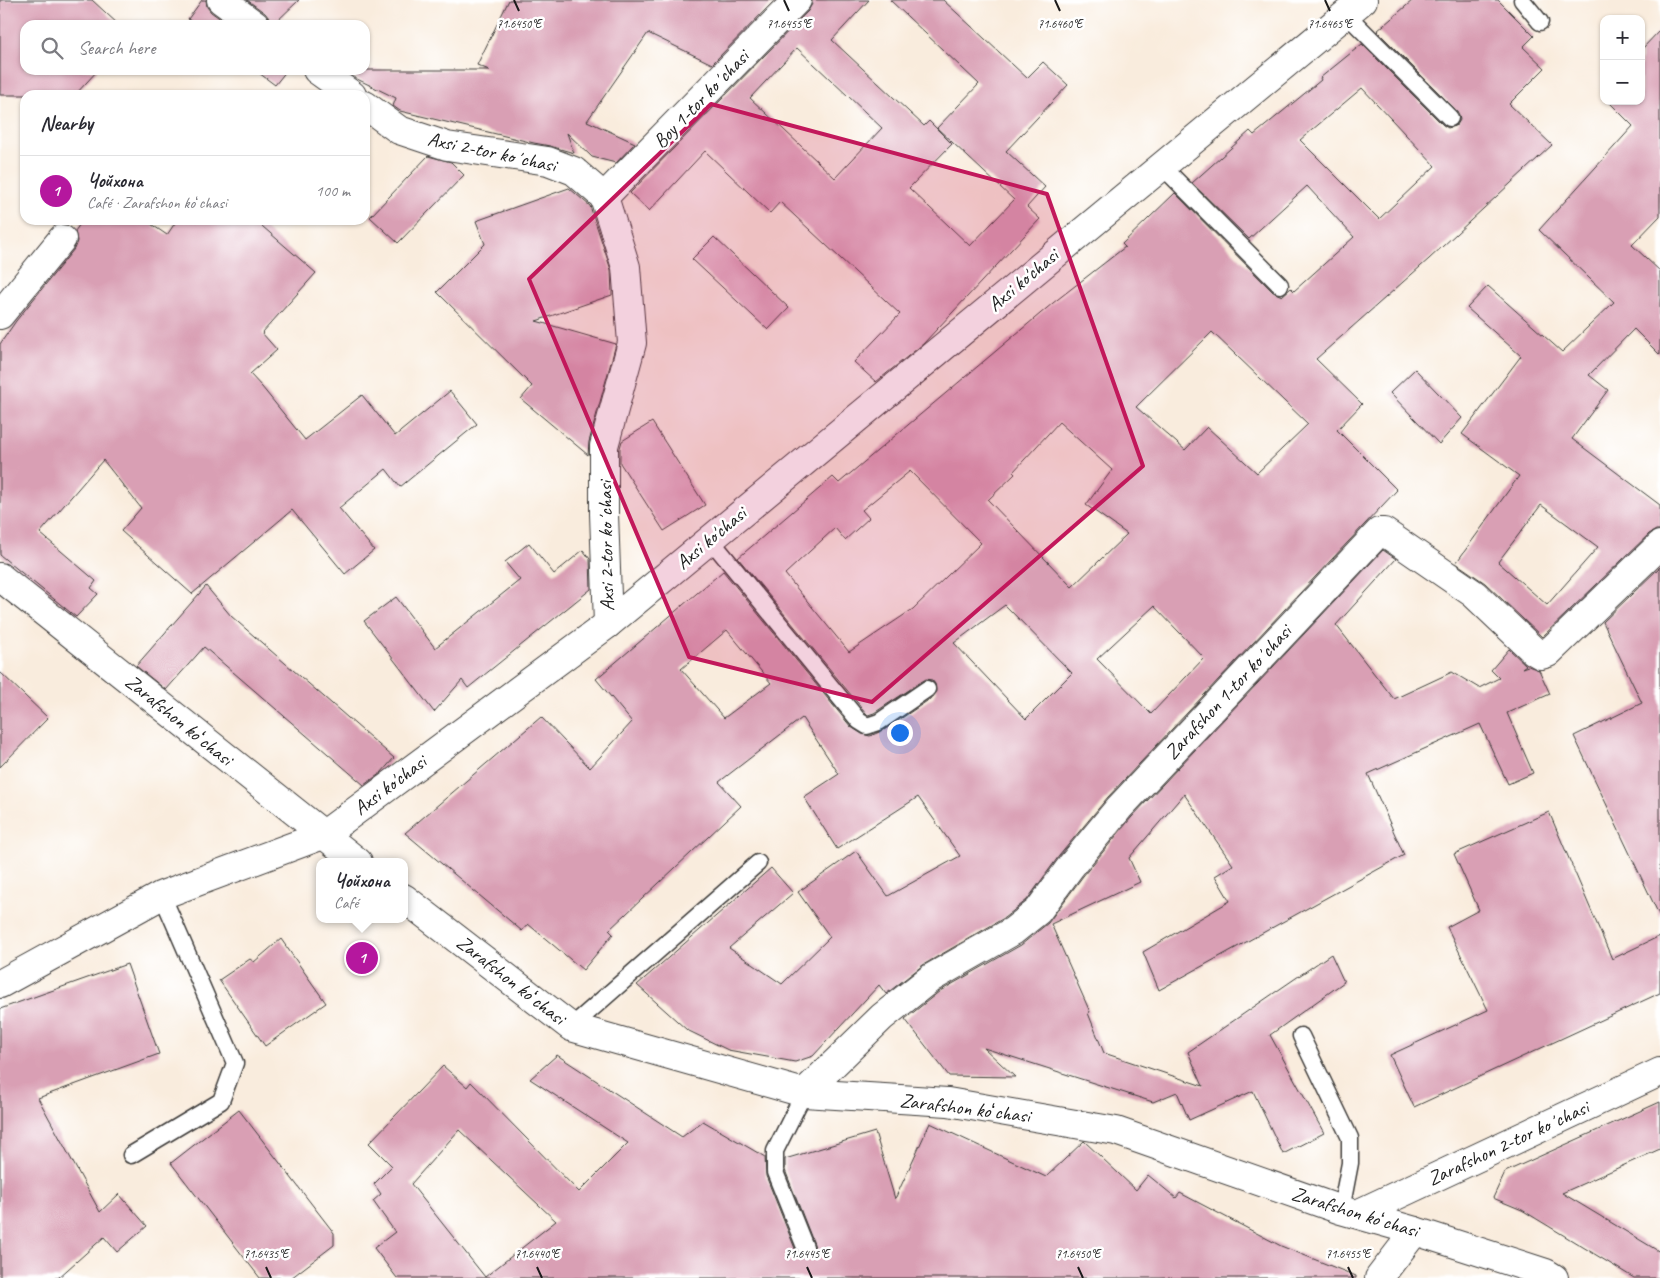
<!DOCTYPE html>
<meta charset="utf-8">
<style>
:root{--surface:#fff;--page:#f2f2f3;--text:#2b2b33;--muted:#7c7c81;--line:#e1e1e2;--accent:#b5179e}
body{margin:0;font-family:Caveat,sans-serif;background:var(--page);color:var(--text)}
.controls{position:absolute;right:15px;top:15px;display:grid;overflow:hidden;border-radius:10px;box-shadow:0 1px 4px #0004}
.controls button{width:45px;height:45px;display:grid;place-items:center;padding:0;border:0;border-bottom:1px solid var(--line);background:var(--surface);color:var(--text);font:25px sans-serif}
.you{position:absolute;left:899px;top:732px;width:18px;height:18px;margin:-12px;border:4px solid #fff;border-radius:50%;background:#1a73e8;box-shadow:0 0 0 8px #1a73e833}
.badge{display:grid;place-items:center;width:32px;height:32px;border-radius:50%;background:var(--accent);color:#fff;font-size:16px;font-weight:700}
.pin{position:absolute;translate:-50% -50%;border:2px solid #fff;box-shadow:0 1px 5px #0006}
.popup{position:absolute;left:316px;top:858px;width:92px;height:65px;box-sizing:border-box;display:grid;place-content:center;border-radius:10px;background:var(--surface);filter:drop-shadow(0 1px 4px #0005);font-size:16px;white-space:nowrap;color:var(--muted)}
.popup b{font-size:19px;color:var(--text)}
.popup::after{content:'';position:absolute;left:50%;top:100%;margin-left:-10px;border:10px solid transparent;border-top-color:var(--surface)}
.list{margin:0;padding:0;list-style:none}
h2{display:flex;justify-content:space-between;align-items:center;height:65px;margin:0;padding:0 20px;font-size:21px}
h2 small{font-size:16px;font-weight:400;color:var(--muted)}
.list li{display:grid;grid-template-columns:32px 1fr auto;gap:15px;align-items:center;box-sizing:border-box;height:70px;padding:0 20px;border-top:1px solid var(--line)}
.list b{display:block;font-size:19px;white-space:nowrap}
.list p{margin:0;font-size:16px;white-space:nowrap;color:var(--muted)}
.list em{font-size:16px;font-style:normal;color:var(--muted)}
.icon{flex:none;width:28px;height:28px;fill:none;stroke:currentColor;stroke-width:2;stroke-linecap:round;stroke-linejoin:round}
.map{position:relative;flex:none;width:1660px;height:1278px;overflow:hidden}
.search{position:absolute;background:var(--surface);box-shadow:0 1px 4px #0004;left:20px;top:20px;width:350px;height:55px;display:flex;align-items:center;gap:12px;box-sizing:border-box;padding:0 18px;border-radius:15px;color:var(--muted);font-size:19px}
.panel{position:absolute;background:var(--surface);box-shadow:0 1px 4px #0004;left:20px;top:90px;width:350px;height:135px;border-radius:15px}
.map>svg:first-child{display:block}
.building{fill:#d99fb4;fill-rule:evenodd}
.lines{fill:none;stroke-linecap:round;stroke-linejoin:round}
.service-casing{stroke:#3d3b39;stroke-width:19}
.minor-casing{stroke:#3d3b39;stroke-width:30}
.tertiary-casing{stroke:#3d3b39;stroke-width:30}
.service{stroke:#fff;stroke-width:16}
.minor{stroke:#fff;stroke-width:28}
.tertiary{stroke:#fff;stroke-width:28}
.marked{fill:#c2185b;fill-opacity:0.2;stroke:#c2185b;stroke-width:4;stroke-linejoin:round}
.ticks{fill:none;stroke:#1c1c1c;stroke-width:2}
.labels{text-anchor:middle;dominant-baseline:central;stroke-width:5;stroke-linejoin:round;paint-order:stroke}
.street-label{font-size:20px;fill:#1c1c1c;stroke:#fff}
.ticks-label{font-size:12px;text-anchor:middle;fill:#1c1c1c;stroke:#fff;stroke-width:5;stroke-linejoin:round;paint-order:stroke}
</style>
<div class="map">
<svg width="1660" height="1278" viewBox="0 0 1660 1278">
<rect width="100%" height="100%" fill="#fff"/>
<filter id="ink" filterUnits="userSpaceOnUse"><feTurbulence type="fractalNoise" baseFrequency=".02" numOctaves="2"/><feDisplacementMap in="SourceGraphic" scale="10" xChannelSelector="R" yChannelSelector="G"/><feConvolveMatrix kernelMatrix="1 2 1 2 8 2 1 2 1" color-interpolation-filters="sRGB"/></filter>
<filter id="wash" filterUnits="userSpaceOnUse"><feTurbulence type="fractalNoise" baseFrequency=".0096" numOctaves="4" result="noise"/><feDisplacementMap in="SourceGraphic" scale="20" xChannelSelector="R" yChannelSelector="G"/><feGaussianBlur stdDeviation="1.12" result="paint"/><feColorMatrix in="noise" values="0 0 0 0 0 0 0 0 0 0 0 0 0 0 0 0 0 1.4 0 .05"/><feComposite in="paint" operator="in"/></filter>
<g filter="url(#wash)">
<rect width="100%" height="100%" fill="#f9ecdd"/>
<g id="blocks">
<path class="building" d="M 0,0 L 92,0 L 119,25 L 25,25 L 25,70 L 98,70 L 75,95 L 0,95 Z
M 202,0 L 206,0 L 207,7 L 211,12 L 229,25 L 196,25 L 188,19 Z
M 247,0 L 299,0 L 273,25 L 270,25 L 269,18 L 265,13 Z
M 509,0 L 775,0 L 712,64 L 648,33 L 587,121 L 635,143 L 616,163 L 592,157 L 567,133 L 574,153 L 550,146 L 534,143 L 400,111 L 393,106 L 396,98 L 357,79 L 344,70 L 489,70 L 477,65 Z
M 812,0 L 869,0 L 832,40 L 924,126 L 929,121 L 952,144 L 909,188 L 970,246 L 1014,200 L 937,128 L 979,84 L 890,0 L 943,0 L 1027,78 L 1043,62 L 1068,85 L 1006,151 L 1045,187 L 1027,207 L 1040,219 L 923,344 L 876,382 L 854,362 L 900,314 L 780,202 L 770,213 L 705,151 L 649,211 L 630,193 L 808,11 L 812,4 ZM 797,48 L 882,128 L 835,178 L 750,98 Z
M 1413,0 L 1498,0 L 1534,36 L 1523,47 L 1545,68 L 1509,104 L 1552,145 L 1429,259 L 1316,359 L 1362,404 L 1337,430 L 1397,490 L 1108,797 L 1059,856 L 1027,900 L 1004,918 L 923,965 L 886,994 L 879,985 L 813,1056 L 795,1062 L 728,1050 L 687,1030 L 637,985 L 771,868 L 793,893 L 729,948 L 782,984 L 830,937 L 798,892 L 856,851 L 888,896 L 960,856 L 918,797 L 837,849 L 804,797 L 839,774 L 802,718 L 719,782 L 741,806 L 609,930 L 613,934 L 583,970 L 528,924 L 522,931 L 405,833 L 541,717 L 590,768 L 632,722 L 596,679 L 723,571 L 851,727 L 862,734 L 870,736 L 884,730 L 933,697 L 936,693 L 935,684 L 932,680 L 926,679 L 874,713 L 868,715 L 866,713 L 738,558 L 833,477 L 839,483 L 1053,303 L 1125,247 L 1122,244 L 1175,193 L 1273,292 L 1282,296 L 1291,288 L 1294,291 L 1354,237 L 1307,186 L 1249,239 L 1192,183 L 1250,131 L 1254,135 L 1321,80 L 1320,78 L 1362,44 L 1443,125 L 1448,128 L 1457,125 L 1460,120 L 1459,115 L 1457,111 L 1377,31 ZM 1362,88 L 1435,166 L 1379,219 L 1300,140 ZM 1212,332 L 1308,424 L 1257,473 L 1207,427 L 1185,450 L 1136,407 ZM 1059,422 L 1112,470 L 1086,505 L 1127,534 L 1072,587 L 988,500 L 1015,474 L 1013,472 ZM 910,471 L 981,543 L 913,609 L 849,652 L 785,574 L 835,528 L 845,540 L 869,518 L 862,510 ZM 1005,605 L 1072,673 L 1026,719 L 954,643 ZM 1154,606 L 1204,658 L 1151,714 L 1097,659 ZM 727,630 L 771,683 L 724,718 L 681,669 Z
M 1660,30 L 1660,216 L 1632,245 L 1660,271 L 1660,355 L 1634,329 L 1589,375 L 1608,390 L 1572,439 L 1660,505 L 1660,530 L 1656,530 L 1649,534 L 1542,637 L 1485,583 L 1456,563 L 1519,476 L 1462,434 L 1521,356 L 1467,308 L 1488,286 L 1562,352 L 1614,302 L 1539,230 L 1633,126 L 1608,101 L 1641,101 L 1641,50 ZM 1541,505 L 1598,547 L 1547,605 L 1498,562 Z
M 255,70 L 287,70 L 275,85 Z
M 428,156 L 451,162 L 464,175 L 398,243 L 370,217 Z
M 569,188 L 590,206 L 611,270 L 612,295 L 536,321 L 616,344 L 589,442 L 588,455 L 521,399 L 532,386 L 437,292 L 485,244 L 476,221 Z
M 83,220 L 145,220 L 167,235 L 177,220 L 255,220 L 316,273 L 262,333 L 277,350 L 250,374 L 262,387 L 305,440 L 362,395 L 395,436 L 450,391 L 477,424 L 400,487 L 386,469 L 339,508 L 374,550 L 345,574 L 292,510 L 192,594 L 121,531 L 141,508 L 103,460 L 40,533 L 96,581 L 91,588 L 98,594 L 76,617 L 0,555 L 0,344 L 16,321 L 74,249 L 77,241 L 75,231 Z
M 714,237 L 789,308 L 768,330 L 692,259 Z
M 1415,369 L 1462,418 L 1439,444 L 1390,393 Z
M 652,422 L 705,505 L 664,531 L 620,463 L 620,448 L 622,441 Z
M 529,543 L 554,574 L 583,550 L 590,559 L 591,589 L 468,688 L 462,680 L 434,712 L 364,621 L 396,597 L 435,648 L 520,580 L 505,562 Z
M 1383,550 L 1396,559 L 1336,625 L 1394,699 L 1452,672 L 1479,688 L 1499,678 L 1491,670 L 1509,649 L 1526,665 L 1522,668 L 1528,666 L 1539,670 L 1550,694 L 1507,713 L 1533,773 L 1508,784 L 1480,724 L 1368,774 L 1404,855 L 1159,990 L 1143,952 L 1230,901 L 1215,876 L 1233,865 L 1184,794 L 1129,858 L 1140,882 L 1051,924 L 1090,1012 L 1088,1013 L 1104,1053 L 1203,1086 L 1188,1052 L 1331,954 L 1344,982 L 1270,1035 L 1324,1133 L 1283,1154 L 1253,1091 L 1189,1120 L 1177,1092 L 1153,1102 L 984,1048 L 1015,1077 L 949,1076 L 905,1019 L 940,991 L 1021,945 L 1048,923 L 1083,876 L 1131,818 Z
M 1660,567 L 1660,917 L 1574,736 L 1642,703 L 1603,622 Z
M 206,586 L 231,616 L 394,758 L 381,773 L 364,785 L 204,647 L 166,690 L 136,666 Z
M 0,672 L 48,718 L 0,767 Z
M 1549,812 L 1612,959 L 1660,936 L 1660,993 L 1414,1107 L 1390,1055 L 1488,1010 L 1447,927 L 1479,910 L 1454,854 Z
M 281,939 L 326,1003 L 265,1046 L 219,980 L 250,959 L 254,962 Z
M 127,964 L 159,1054 L 38,1098 L 100,1212 L 119,1194 L 147,1226 L 117,1252 L 104,1237 L 58,1278 L 0,1278 L 0,1009 Z
M 557,1055 L 682,1137 L 703,1121 L 765,1157 L 766,1176 L 796,1251 L 798,1255 L 803,1257 L 808,1256 L 813,1254 L 815,1249 L 814,1244 L 785,1170 L 785,1159 L 875,1132 L 895,1199 L 930,1123 L 1046,1177 L 1084,1141 L 1136,1190 L 1148,1175 L 1176,1198 L 1180,1193 L 1281,1246 L 1356,1276 L 1356,1278 L 397,1278 L 374,1248 L 395,1232 L 373,1201 L 381,1194 L 374,1184 L 392,1166 L 369,1143 L 443,1066 L 467,1087 L 471,1082 L 579,1192 L 628,1143 L 530,1079 ZM 459,1130 L 556,1221 L 485,1277 L 411,1184 Z
M 1660,1102 L 1660,1149 L 1562,1193 L 1660,1252 L 1660,1278 L 1634,1278 L 1522,1210 L 1493,1198 L 1505,1172 Z
M 239,1110 L 334,1233 L 334,1245 L 291,1278 L 260,1278 L 171,1163 Z"/>
</g>
</g>
<g filter="url(#ink)">
<use href="#blocks" fill-opacity="0" stroke="#3d3b39" stroke-width="1"/>
<g class="lines">
<defs>
<path id="service" d="M 1522,0 L 1540,22
M 1346,14 L 1450,118
M 1162,166 L 1280,285
M 710,539 L 859,721 L 867,726 L 879,722 L 927,689
M 571,1027 L 758,863
M 1301,1036 L 1350,1138 L 1350,1163 L 1341,1210
M 804,1093 L 775,1151 L 775,1172 L 805,1247
M 131,1155 L 221,1101 L 235,1063 L 162,895"/>
<path id="minor" d="M 221,0 L 255,25
M 317,70 L 352,95
M 365,105 L 399,130 L 447,146 L 548,161 L 574,171 L 604,197 L 626,267 L 632,343 L 604,446 L 604,514 L 608,624
M 604,197 L 797,0
M 0,315 L 62,239
M 804,1093 L 882,1017 L 931,978 L 1013,931 L 1038,911 L 1071,866 L 1119,808 L 1379,532 L 1384,532 L 1474,594 L 1534,651 L 1541,655 L 1548,653 L 1660,545
M 1357,1214 L 1660,1072
M 1379,1278 L 1415,1231"/>
<path id="tertiary" d="M 0,577 L 358,862
M 404,898 L 571,1027 L 804,1093 L 948,1102 L 1116,1131 L 1341,1210 L 1415,1231 L 1546,1273 L 1554,1278
M 0,984 L 162,895 L 323,835 L 608,624 L 1363,0"/>
</defs>
<use href="#service" class="service-casing"/>
<use href="#minor" class="minor-casing"/>
<use href="#tertiary" class="tertiary-casing"/>
<use href="#service" class="service"/>
<use href="#minor" class="minor"/>
<use href="#tertiary" class="tertiary"/>
</g>
</g>
<path class="marked" d="M 711,104 L 1047,194 L 1143,466 L 872,702 L 689,657 L 529,279 Z"/>
<path class="ticks" d="M 514,0 L 519,11M 784,0 L 789,11M 1055,0 L 1060,11M 1325,0 L 1330,11M 266,1267 L 271,1278M 537,1267 L 542,1278M 807,1267 L 812,1278M 1078,1267 L 1083,1278M 1348,1267 L 1353,1278"/>
<g class="labels">
<g class="street-label">
<text transform="translate(701 99) rotate(-46)">Boy 1-tor koʼchasi</text>
<text transform="translate(492 152) rotate(12)">Аxsi 2-tor koʼchasi</text>
<text transform="translate(1023 280) rotate(-40)">Axsi ko'chasi</text>
<text transform="translate(711 538) rotate(-40)">Axsi ko'chasi</text>
<text transform="translate(606 546) rotate(-91)">Аxsi 2-tor koʼchasi</text>
<text transform="translate(1228 692) rotate(-47)">Zarafshon 1-tor koʼchasi</text>
<text transform="translate(179 720) rotate(39)">Zarafshon koʻchasi</text>
<text transform="translate(390 785) rotate(-37)">Axsi ko'chasi</text>
<text transform="translate(511 980) rotate(38)">Zarafshon koʻchasi</text>
<text transform="translate(965 1108) rotate(7)">Zarafshon koʻchasi</text>
<text transform="translate(1508 1143) rotate(-25)">Zarafshon 2-tor koʼchasi</text>
<text transform="translate(1355 1212) rotate(17)">Zarafshon koʻchasi</text>
</g>
</g>
<g class="ticks-label">
<text x="519" y="28">71.6450°E</text>
<text x="789" y="28">71.6455°E</text>
<text x="1060" y="28">71.6460°E</text>
<text x="1330" y="28">71.6465°E</text>
<text x="266" y="1258">71.6435°E</text>
<text x="537" y="1258">71.6440°E</text>
<text x="807" y="1258">71.6445°E</text>
<text x="1078" y="1258">71.6450°E</text>
<text x="1348" y="1258">71.6455°E</text>
</g>
</svg>
<div class="controls">
<button>+</button>
<button>−</button>
</div>
<div class="you"></div>
<div class="pin badge" style="left:362px;top:958px">1</div>
<div class="popup"><b>Чойхона</b>Café</div>
<div class="search"><svg class="icon" aria-label="search" viewBox="0 0 24 24"><circle cx="10" cy="10" r="6"/><path d="M15 15l6 6"/></svg>Search here</div>
<section class="panel">
<h2>Nearby<small></small></h2>
<ul class="list">
<li><span class="badge">1</span><div><b>Чойхона</b><p>Café · Zarafshon koʻchasi</p></div><em>100 m</em></li>
</ul>
</section>
</div>
